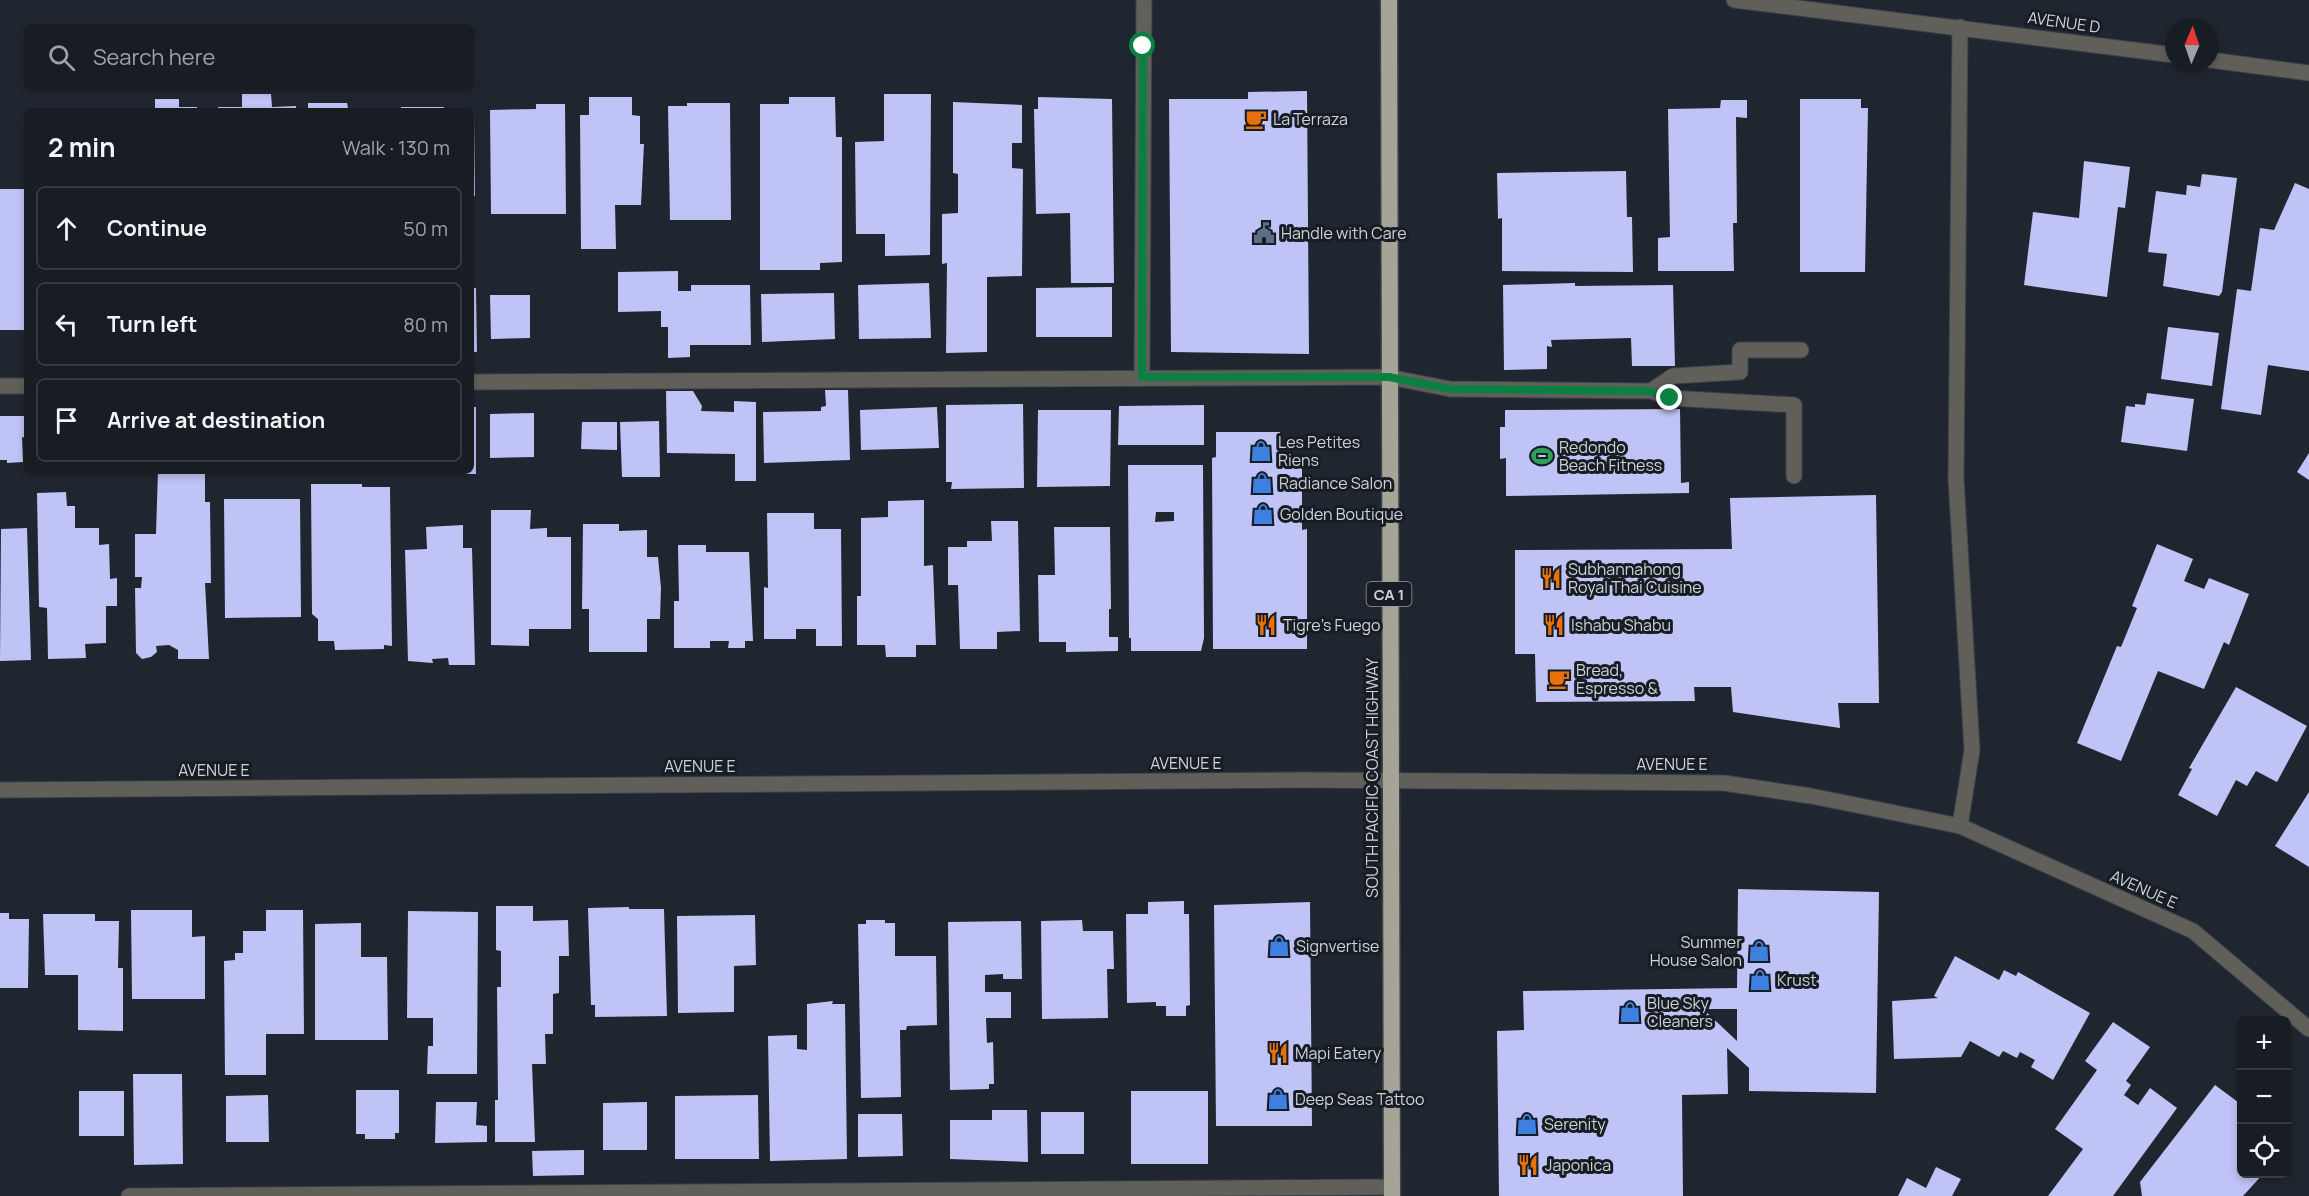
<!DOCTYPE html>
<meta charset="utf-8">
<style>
:root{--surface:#181c23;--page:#21252b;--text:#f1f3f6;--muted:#9fa1a6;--line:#363a41}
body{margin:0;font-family:Manrope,sans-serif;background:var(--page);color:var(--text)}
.controls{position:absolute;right:18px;bottom:18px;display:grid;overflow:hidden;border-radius:9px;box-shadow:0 3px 9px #0003}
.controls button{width:54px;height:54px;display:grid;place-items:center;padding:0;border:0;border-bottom:2px solid var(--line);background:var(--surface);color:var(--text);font:30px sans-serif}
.compass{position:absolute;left:2165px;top:18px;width:54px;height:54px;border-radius:50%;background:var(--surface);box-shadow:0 3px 9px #0003;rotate:2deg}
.stop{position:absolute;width:18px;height:18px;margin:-14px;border:4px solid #0b8043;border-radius:50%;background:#fff}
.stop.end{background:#0b8043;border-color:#fff;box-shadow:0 2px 6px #0008}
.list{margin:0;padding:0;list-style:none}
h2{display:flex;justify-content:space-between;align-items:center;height:78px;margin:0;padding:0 24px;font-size:26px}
h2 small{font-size:20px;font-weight:400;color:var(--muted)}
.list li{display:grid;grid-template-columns:39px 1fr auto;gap:18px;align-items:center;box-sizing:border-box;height:84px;margin:0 12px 12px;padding:0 12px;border:2px solid var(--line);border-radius:9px}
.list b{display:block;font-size:22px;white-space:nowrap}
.list em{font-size:20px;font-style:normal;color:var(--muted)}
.icon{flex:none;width:33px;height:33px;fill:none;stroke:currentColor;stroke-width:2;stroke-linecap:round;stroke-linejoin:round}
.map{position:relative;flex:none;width:2309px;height:1196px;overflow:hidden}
.search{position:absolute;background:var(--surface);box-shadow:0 3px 9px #0003;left:24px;top:24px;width:450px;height:66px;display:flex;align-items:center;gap:15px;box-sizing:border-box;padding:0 21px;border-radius:9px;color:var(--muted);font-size:22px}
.panel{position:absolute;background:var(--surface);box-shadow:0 3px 9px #0003;left:24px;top:108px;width:450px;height:366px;border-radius:9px}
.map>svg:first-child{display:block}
.building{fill:#c0c3f6;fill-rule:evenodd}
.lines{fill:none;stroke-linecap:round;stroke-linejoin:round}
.service-casing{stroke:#3c424a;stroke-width:17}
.minor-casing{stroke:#3c424a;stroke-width:17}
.trunk-casing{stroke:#3c424a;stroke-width:19}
.service{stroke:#605f5a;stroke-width:15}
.minor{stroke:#605f5a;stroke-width:15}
.trunk{stroke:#a6a397;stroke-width:16}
.route{stroke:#0b8043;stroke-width:8}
.labels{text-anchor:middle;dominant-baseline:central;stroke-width:6;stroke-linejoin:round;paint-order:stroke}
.shield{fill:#171d25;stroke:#989ca2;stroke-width:1.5}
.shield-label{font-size:15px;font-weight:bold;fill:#cfd3d8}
.street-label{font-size:16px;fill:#cfd3d8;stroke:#171d25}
.poi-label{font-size:16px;fill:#cfd3d8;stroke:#171d25;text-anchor:start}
</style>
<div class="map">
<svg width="2309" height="1196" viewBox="0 0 2309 1196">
<rect width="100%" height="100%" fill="#20262f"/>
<path class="building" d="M 1307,91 L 1309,354 L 1171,352 L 1169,99 L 1248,99 L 1248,92 Z
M 242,94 L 271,94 L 272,107 L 296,106 L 296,111 L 218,111 L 218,107 L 242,107 Z
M 884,94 L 931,94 L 930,255 L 885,256 L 885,234 L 856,234 L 855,142 L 884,141 Z
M 589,97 L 632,97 L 632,115 L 640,116 L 640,144 L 644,144 L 641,205 L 615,205 L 616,249 L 581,249 L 580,115 L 589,115 Z
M 789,97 L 835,97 L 836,137 L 842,137 L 842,262 L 820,263 L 820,270 L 760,270 L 760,104 L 789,104 Z
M 1038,97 L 1112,99 L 1114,283 L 1071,283 L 1070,213 L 1036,214 L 1034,109 L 1038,109 Z
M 155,99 L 179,99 L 179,107 L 197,107 L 197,111 L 155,111 Z
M 1800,99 L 1861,99 L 1861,108 L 1868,108 L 1865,272 L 1800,272 Z
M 1721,100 L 1747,100 L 1747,118 L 1736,117 L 1737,223 L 1733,223 L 1734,271 L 1658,271 L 1658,238 L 1670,237 L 1668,109 L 1720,108 Z
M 953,102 L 1022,105 L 1022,143 L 1012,143 L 1012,168 L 1023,169 L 1022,276 L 987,277 L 987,352 L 946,353 L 947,263 L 942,264 L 942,214 L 958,213 L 958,174 L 953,173 Z
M 308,103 L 347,103 L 348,108 L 382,108 L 382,111 L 308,111 Z
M 687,103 L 730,103 L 731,220 L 670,220 L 668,106 L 687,106 Z
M 536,104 L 565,104 L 566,214 L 491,214 L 490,110 L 536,109 Z
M 401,107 L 444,107 L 443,111 L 401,111 Z
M 471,115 L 474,115 L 475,196 L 471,197 Z
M 2084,161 L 2130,167 L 2125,208 L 2118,207 L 2107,297 L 2024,285 L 2033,212 L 2079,218 Z
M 1626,171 L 1627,217 L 1632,217 L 1633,272 L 1502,271 L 1502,218 L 1498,219 L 1497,173 Z
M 2202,174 L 2237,178 L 2222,292 L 2219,296 L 2163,286 L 2167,254 L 2148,252 L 2156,191 L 2186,195 L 2187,185 L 2200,187 Z
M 2295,183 L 2309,189 L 2309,371 L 2268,365 L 2261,415 L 2221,409 L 2237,289 L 2251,291 L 2260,228 L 2274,230 Z
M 0,189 L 26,189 L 27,330 L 0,330 Z
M 678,271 L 678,291 L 691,291 L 691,285 L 750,285 L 751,345 L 690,345 L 690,357 L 668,358 L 668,327 L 661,327 L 661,311 L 618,312 L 618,272 Z
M 929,283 L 931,338 L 859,339 L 858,285 Z
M 1575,283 L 1575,286 L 1673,285 L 1675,366 L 1632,366 L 1631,338 L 1551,340 L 1552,347 L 1547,346 L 1547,369 L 1504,370 L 1503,285 Z
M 1112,287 L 1112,337 L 1036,337 L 1036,288 Z
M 471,288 L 476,288 L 477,352 L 471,352 Z
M 834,293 L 835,339 L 762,342 L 761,294 Z
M 490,295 L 530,295 L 530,338 L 491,339 Z
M 2168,327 L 2219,333 L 2212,386 L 2161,379 Z
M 825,390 L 848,390 L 850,460 L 764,463 L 763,412 L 821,411 L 821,407 L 826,406 Z
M 666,391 L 693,391 L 702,406 L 701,411 L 734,412 L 734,401 L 756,402 L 756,481 L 735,481 L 735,454 L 667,453 Z
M 2147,393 L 2194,399 L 2187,451 L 2121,442 L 2126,406 L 2135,407 L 2135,404 L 2145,405 Z
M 1023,404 L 1024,488 L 951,489 L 952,482 L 946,482 L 946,405 Z
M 1204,405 L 1204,445 L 1118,445 L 1119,406 Z
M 471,407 L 476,407 L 476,474 L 428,474 L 428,471 L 471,471 Z
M 937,407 L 939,448 L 861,450 L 860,410 Z
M 1680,409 L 1681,483 L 1689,482 L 1689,493 L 1506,496 L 1506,458 L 1500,459 L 1500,427 L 1505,427 L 1505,410 Z
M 1038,410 L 1111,410 L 1110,486 L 1037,487 Z
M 534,413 L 534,457 L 490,458 L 490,414 Z
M 0,416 L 26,416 L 26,438 L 22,437 L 23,462 L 7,463 L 7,460 L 0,460 Z
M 659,421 L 660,477 L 622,477 L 620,422 Z
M 582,422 L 617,422 L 617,450 L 581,449 Z
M 1216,432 L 1280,432 L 1281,458 L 1302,458 L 1302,530 L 1307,529 L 1307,649 L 1213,649 L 1212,458 L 1216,457 Z
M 2309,453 L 2309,480 L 2297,472 Z
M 1128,465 L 1203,465 L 1204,638 L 1201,651 L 1131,651 L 1131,638 L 1129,638 ZM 1156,512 L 1174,512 L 1174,521 L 1155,522 Z
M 158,471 L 205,471 L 205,502 L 210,502 L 211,583 L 205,583 L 209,659 L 178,659 L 178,650 L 169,645 L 156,646 L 157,652 L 151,657 L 142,659 L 136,653 L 135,588 L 141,588 L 142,577 L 135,577 L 135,534 L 156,534 Z
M 311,484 L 362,484 L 362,487 L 390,487 L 392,646 L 384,645 L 384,649 L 335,650 L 334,641 L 318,641 L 318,619 L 312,614 Z
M 66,492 L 67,506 L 75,506 L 75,528 L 99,528 L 99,545 L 109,544 L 110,579 L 117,578 L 117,606 L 106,606 L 106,643 L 85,644 L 86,658 L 48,659 L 47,608 L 39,607 L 37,493 Z
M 1876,495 L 1879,703 L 1838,703 L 1840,728 L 1733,712 L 1731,687 L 1694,687 L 1695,701 L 1536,702 L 1535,654 L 1515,654 L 1515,550 L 1732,549 L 1730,498 Z
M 224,499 L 300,499 L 301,617 L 225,618 Z
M 924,500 L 924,566 L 933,565 L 936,645 L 916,645 L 916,657 L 886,657 L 885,645 L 857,645 L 857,596 L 861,596 L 861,518 L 888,517 L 888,501 Z
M 491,510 L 531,510 L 530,529 L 547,528 L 547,537 L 571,537 L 571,629 L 529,629 L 529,646 L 491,645 Z
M 767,513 L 814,513 L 814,529 L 841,529 L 842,646 L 816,646 L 816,629 L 796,629 L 796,639 L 764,639 L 764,587 L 768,588 Z
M 991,521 L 1018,521 L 1020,631 L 997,632 L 997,649 L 960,649 L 958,585 L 948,585 L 948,547 L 967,547 L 967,541 L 992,541 Z
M 583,524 L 619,524 L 619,531 L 647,530 L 647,557 L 658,557 L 661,588 L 660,619 L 647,619 L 647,652 L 589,652 L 589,609 L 582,609 Z
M 463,525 L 463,548 L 472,548 L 475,665 L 449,665 L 448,658 L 432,659 L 433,663 L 408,661 L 405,550 L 427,549 L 426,527 Z
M 1054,527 L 1110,527 L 1111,609 L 1109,609 L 1109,637 L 1118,637 L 1118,651 L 1066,652 L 1066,642 L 1039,642 L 1038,575 L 1055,575 Z
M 27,528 L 31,660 L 0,661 L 1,529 Z
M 2157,544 L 2193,559 L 2184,581 L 2204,589 L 2209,578 L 2249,594 L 2229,645 L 2224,642 L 2204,689 L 2158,671 L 2121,761 L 2077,743 L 2117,646 L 2121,647 L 2137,608 L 2132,606 Z
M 678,545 L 706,545 L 706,552 L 749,552 L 753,641 L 745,641 L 745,648 L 728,648 L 729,641 L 710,641 L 710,648 L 674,648 L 674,601 L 679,601 Z
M 2236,687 L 2307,726 L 2277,782 L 2256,771 L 2247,786 L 2236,780 L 2217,816 L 2178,795 L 2192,769 L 2189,768 Z
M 2309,792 L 2309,867 L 2275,846 Z
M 1738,889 L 1879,892 L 1876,1093 L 1749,1091 L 1749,1068 L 1727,1048 L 1728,1094 L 1682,1095 L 1683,1196 L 1499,1196 L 1497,1031 L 1524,1030 L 1523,991 L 1737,988 ZM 1703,1009 L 1737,1009 L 1737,1041 Z
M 1184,901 L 1184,914 L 1189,914 L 1190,1005 L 1186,1006 L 1186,1016 L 1166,1016 L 1166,1006 L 1156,1006 L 1156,1002 L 1127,1003 L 1126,914 L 1148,914 L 1148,902 Z
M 1310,902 L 1312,1126 L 1216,1126 L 1214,905 Z
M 496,906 L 533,906 L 533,921 L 568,920 L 569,956 L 559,956 L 559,993 L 553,994 L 553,1034 L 545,1034 L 546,1064 L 532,1064 L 535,1142 L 495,1142 L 495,1100 L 498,1100 L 497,987 L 501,987 L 501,951 L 496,950 Z
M 629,907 L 629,909 L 664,909 L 667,1016 L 595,1017 L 595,1005 L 591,1005 L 588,908 Z
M 131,910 L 192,910 L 192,937 L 205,936 L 205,999 L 132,999 Z
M 266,910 L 303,910 L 304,1034 L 266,1034 L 266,1075 L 225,1075 L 224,961 L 235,960 L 235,953 L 243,953 L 243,931 L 266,931 Z
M 408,911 L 478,912 L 477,1074 L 427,1074 L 428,1046 L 433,1046 L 433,1018 L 407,1018 Z
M 0,913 L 9,913 L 9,919 L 29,919 L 28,988 L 0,988 Z
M 43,914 L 95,914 L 95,921 L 119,921 L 118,968 L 123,968 L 123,1031 L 78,1030 L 78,975 L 45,975 Z
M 755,915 L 756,965 L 734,966 L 734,1012 L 678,1013 L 677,916 Z
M 866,920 L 885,920 L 885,923 L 895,923 L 895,956 L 936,956 L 937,1025 L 907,1026 L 906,1030 L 900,1030 L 901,1097 L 861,1098 L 858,924 L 866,924 Z
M 1082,920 L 1083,931 L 1113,931 L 1114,969 L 1107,969 L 1108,1018 L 1042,1019 L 1041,921 Z
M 1021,921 L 1022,979 L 1003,979 L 1003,974 L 985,975 L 985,992 L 1011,992 L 1011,1018 L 986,1018 L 987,1043 L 993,1042 L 994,1084 L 989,1084 L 989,1089 L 950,1090 L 948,922 Z
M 361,923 L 361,957 L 387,957 L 388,1040 L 315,1040 L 315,924 Z
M 1955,956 L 1999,980 L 2004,970 L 2016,976 L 2018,972 L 2090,1013 L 2053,1080 L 2031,1067 L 2035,1060 L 2020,1052 L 2017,1058 L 2003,1051 L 1999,1057 L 1970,1041 L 1961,1057 L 1894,1059 L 1892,1001 L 1938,998 L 1934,996 Z
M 833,1001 L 832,1004 L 845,1004 L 847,1159 L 770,1161 L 768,1036 L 797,1035 L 797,1049 L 807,1050 L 807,1004 Z
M 2113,1022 L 2150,1047 L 2126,1081 L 2131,1085 L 2124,1095 L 2138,1105 L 2150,1088 L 2177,1108 L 2113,1196 L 2048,1196 L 2083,1149 L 2055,1129 L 2097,1070 L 2085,1061 Z
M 133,1074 L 182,1074 L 183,1164 L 134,1165 Z
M 2215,1085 L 2242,1105 L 2242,1174 L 2263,1174 L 2243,1196 L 2142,1196 L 2140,1182 Z
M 356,1090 L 399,1090 L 399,1133 L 395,1133 L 395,1139 L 365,1139 L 365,1134 L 356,1134 Z
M 79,1091 L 124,1091 L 124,1136 L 79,1136 Z
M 1131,1091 L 1208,1091 L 1208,1164 L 1131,1164 Z
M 268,1095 L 269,1142 L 226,1142 L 226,1096 Z
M 758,1095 L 759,1159 L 675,1159 L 675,1096 Z
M 436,1102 L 477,1102 L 476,1125 L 487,1126 L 487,1142 L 435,1143 Z
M 647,1102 L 647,1150 L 603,1150 L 603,1103 Z
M 992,1110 L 1027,1110 L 1028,1162 L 950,1159 L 950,1120 L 992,1120 Z
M 1041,1112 L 1084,1112 L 1084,1154 L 1041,1154 Z
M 858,1114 L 902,1114 L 903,1156 L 858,1157 Z
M 584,1150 L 584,1175 L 533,1176 L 532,1151 Z
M 1936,1167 L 1961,1179 L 1952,1196 L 1898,1196 L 1907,1178 L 1926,1188 Z"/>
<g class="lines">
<defs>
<path id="service" d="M 1960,27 L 1956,479 L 1972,750 L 1960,826
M 1142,377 L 1144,0
M 471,382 L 1389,377 L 1450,389 L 1651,391 L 1670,398 L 1794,405 L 1794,476
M 0,386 L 27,386
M 1651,391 L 1673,376 L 1740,372 L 1740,350 L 1801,350
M 129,1196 L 1392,1187"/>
<path id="minor" d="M 1734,0 L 2174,55
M 2210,60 L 2309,73
M 0,790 L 1303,780 L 1724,783 L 1811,796 L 1960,826 L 2193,931 L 2309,1029"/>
<path id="trunk" d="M 1389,0 L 1392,1196"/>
</defs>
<use href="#service" class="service-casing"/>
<use href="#minor" class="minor-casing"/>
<use href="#trunk" class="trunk-casing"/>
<use href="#service" class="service"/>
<use href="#minor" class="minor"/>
<use href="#trunk" class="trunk"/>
</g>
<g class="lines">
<path class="route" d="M 1143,46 L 1142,377 L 1389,377 L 1450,389 L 1651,391 L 1670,398"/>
</g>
<defs>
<symbol id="cafe-bare" viewBox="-9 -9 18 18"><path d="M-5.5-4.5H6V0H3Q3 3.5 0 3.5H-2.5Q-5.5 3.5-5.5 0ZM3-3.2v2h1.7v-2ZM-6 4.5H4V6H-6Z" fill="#e8710a" stroke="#171d25" stroke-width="2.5" paint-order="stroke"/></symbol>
<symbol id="civic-bare" viewBox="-9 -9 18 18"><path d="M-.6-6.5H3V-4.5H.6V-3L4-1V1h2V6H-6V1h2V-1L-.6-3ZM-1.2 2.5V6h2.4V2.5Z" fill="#5c6f8a" stroke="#171d25" stroke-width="2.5" paint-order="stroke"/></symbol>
<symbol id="shop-bare" viewBox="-9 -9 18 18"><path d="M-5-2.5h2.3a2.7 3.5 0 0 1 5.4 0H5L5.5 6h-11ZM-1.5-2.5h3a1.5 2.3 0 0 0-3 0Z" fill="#3f7fe0" stroke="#171d25" stroke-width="2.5" paint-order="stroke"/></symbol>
<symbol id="stadium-bare" viewBox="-9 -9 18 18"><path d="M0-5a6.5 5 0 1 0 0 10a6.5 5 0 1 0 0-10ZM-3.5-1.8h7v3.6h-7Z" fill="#2e9e5b" stroke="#171d25" stroke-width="2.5" paint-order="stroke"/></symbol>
<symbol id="restaurant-bare" viewBox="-9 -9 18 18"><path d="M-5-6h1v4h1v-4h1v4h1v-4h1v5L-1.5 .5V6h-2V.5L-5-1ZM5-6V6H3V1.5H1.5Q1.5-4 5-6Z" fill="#e8710a" stroke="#171d25" stroke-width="2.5" paint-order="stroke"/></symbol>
</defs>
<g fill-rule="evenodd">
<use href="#cafe-bare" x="1241" y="104" width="30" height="30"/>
<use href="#civic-bare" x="1249" y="218" width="30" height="30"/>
<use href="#shop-bare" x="1246" y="436" width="30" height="30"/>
<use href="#stadium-bare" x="1527" y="441" width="30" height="30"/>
<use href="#shop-bare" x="1247" y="468" width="30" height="30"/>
<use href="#shop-bare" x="1248" y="499" width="30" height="30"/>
<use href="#restaurant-bare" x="1536" y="563" width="30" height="30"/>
<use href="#restaurant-bare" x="1251" y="610" width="30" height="30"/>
<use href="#restaurant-bare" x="1539" y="610" width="30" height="30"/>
<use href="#cafe-bare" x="1544" y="664" width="30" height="30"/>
<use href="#shop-bare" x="1264" y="931" width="30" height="30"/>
<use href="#shop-bare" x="1744" y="936" width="30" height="30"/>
<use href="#shop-bare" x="1745" y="965" width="30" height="30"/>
<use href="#shop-bare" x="1615" y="997" width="30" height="30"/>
<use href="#restaurant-bare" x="1263" y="1038" width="30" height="30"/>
<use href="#shop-bare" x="1263" y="1084" width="30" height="30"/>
<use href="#shop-bare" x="1512" y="1109" width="30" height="30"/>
<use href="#restaurant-bare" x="1513" y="1150" width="30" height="30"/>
</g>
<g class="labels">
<rect class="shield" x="1366.5" y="582" width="45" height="24" rx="4.5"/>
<g class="shield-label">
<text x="1389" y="594">CA 1</text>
</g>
<g class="street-label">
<text transform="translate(2064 22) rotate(8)">AVENUE D</text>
<text x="1186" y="763">AVENUE E</text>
<text x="1672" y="764">AVENUE E</text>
<text x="700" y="766">AVENUE E</text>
<text x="214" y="770">AVENUE E</text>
<text transform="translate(1372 778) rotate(-90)">SOUTH PACIFIC COAST HIGHWAY</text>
<text transform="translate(2144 889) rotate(24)">AVENUE E</text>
</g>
<g class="poi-label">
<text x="1273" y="119">La Terraza</text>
<text x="1281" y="233">Handle with Care</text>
<text x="1278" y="442">Les Petites<tspan x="1278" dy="18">Riens</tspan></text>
<text x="1559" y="447">Redondo<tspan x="1559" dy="18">Beach Fitness</tspan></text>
<text x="1279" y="483">Radiance Salon</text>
<text x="1280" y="514">Golden Boutique</text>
<text x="1568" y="569">Subhannahong<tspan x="1568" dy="18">Royal Thai Cuisine</tspan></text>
<text x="1283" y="625">Tigre's Fuego</text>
<text x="1571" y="625">Ishabu Shabu</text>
<text x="1576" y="670">Bread,<tspan x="1576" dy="18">Espresso &amp;</tspan></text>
<text x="1742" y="942" text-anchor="end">Summer<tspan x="1742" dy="18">House Salon</tspan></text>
<text x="1296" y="946">Signvertise</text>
<text x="1777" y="980">Krust</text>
<text x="1647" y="1003">Blue Sky<tspan x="1647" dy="18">Cleaners</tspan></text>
<text x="1295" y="1053">Mapi Eatery</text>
<text x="1295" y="1099">Deep Seas Tattoo</text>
<text x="1544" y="1124">Serenity</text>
<text x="1545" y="1165">Japonica</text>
</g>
</g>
</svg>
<div class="controls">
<button>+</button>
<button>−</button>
<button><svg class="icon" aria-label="locate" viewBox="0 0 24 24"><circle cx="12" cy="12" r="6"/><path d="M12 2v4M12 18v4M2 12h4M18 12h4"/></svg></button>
</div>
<svg class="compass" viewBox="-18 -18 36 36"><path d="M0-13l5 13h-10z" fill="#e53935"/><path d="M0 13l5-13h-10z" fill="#9fa1a6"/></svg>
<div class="stop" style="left:1143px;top:46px"></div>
<div class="stop end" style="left:1670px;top:398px"></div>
<div class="search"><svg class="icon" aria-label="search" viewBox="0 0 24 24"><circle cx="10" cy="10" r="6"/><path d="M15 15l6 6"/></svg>Search here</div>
<section class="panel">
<h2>2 min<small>Walk · 130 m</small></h2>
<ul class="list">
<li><svg class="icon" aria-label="ahead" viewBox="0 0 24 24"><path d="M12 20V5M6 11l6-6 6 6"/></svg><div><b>Continue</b></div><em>50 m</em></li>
<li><svg class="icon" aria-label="left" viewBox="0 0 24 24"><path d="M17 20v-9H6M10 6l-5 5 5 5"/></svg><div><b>Turn left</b></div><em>80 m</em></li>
<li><svg class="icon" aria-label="arrive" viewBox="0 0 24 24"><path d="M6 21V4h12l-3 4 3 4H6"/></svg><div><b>Arrive at destination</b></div></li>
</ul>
</section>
</div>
